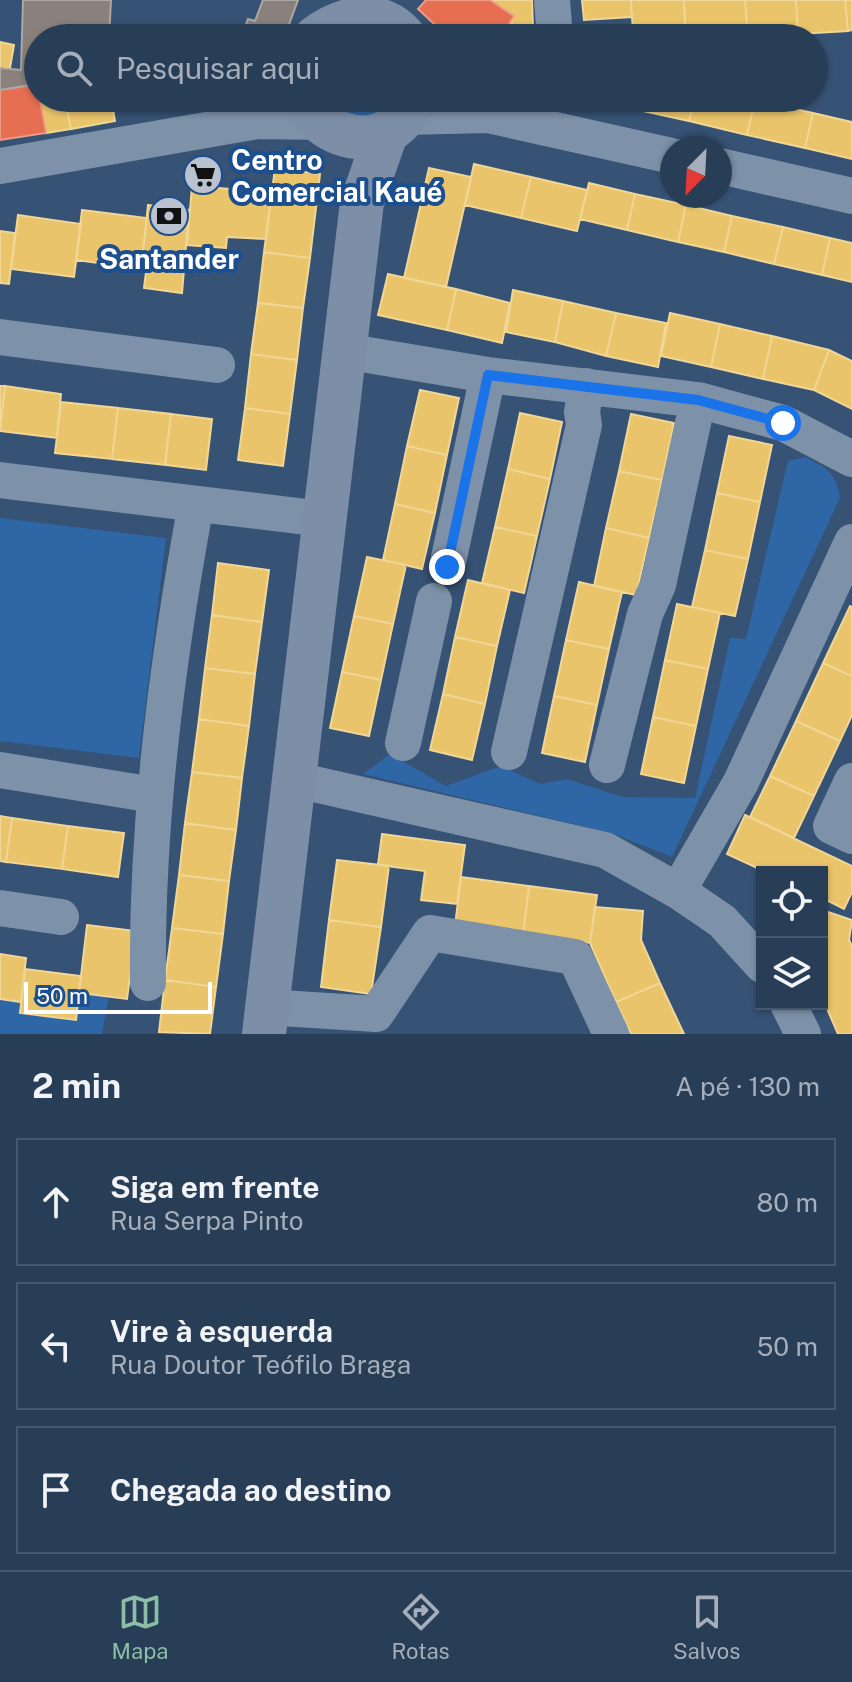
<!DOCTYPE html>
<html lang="pt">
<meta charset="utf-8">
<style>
:root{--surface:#283e57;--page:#30455d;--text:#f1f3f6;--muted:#a5aeba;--line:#44576d;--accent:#8abfa5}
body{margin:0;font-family:"Public Sans",sans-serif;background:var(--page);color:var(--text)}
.controls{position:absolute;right:24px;bottom:24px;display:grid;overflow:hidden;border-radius:0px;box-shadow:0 2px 6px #0004}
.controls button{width:72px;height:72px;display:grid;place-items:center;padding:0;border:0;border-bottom:2px solid var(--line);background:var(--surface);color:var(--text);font:40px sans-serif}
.compass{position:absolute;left:660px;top:136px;width:72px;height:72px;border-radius:50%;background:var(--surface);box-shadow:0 2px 6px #0004;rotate:204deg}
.scale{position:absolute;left:24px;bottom:20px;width:188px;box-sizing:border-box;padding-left:8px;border:4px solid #fff;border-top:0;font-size:22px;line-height:28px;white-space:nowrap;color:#fff;-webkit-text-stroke:6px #1b4f8f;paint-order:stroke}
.stop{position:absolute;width:24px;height:24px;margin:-18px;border:6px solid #1a73e8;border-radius:50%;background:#fff}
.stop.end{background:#1a73e8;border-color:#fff;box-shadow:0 2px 8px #0008}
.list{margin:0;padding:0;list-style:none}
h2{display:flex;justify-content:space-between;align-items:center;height:104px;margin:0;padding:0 32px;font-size:34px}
h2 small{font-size:26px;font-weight:400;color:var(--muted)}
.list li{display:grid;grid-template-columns:52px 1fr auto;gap:24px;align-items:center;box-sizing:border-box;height:128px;margin:0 16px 16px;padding:0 16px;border:2px solid var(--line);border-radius:0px}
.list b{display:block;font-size:30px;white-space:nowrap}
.list p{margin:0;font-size:26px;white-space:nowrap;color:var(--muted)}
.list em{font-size:26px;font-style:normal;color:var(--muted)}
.icon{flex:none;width:44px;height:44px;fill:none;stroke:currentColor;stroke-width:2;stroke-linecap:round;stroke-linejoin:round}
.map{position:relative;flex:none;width:852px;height:1034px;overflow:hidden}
.search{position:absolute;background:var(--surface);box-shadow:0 2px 6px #0004;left:24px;right:24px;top:24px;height:88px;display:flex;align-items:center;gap:20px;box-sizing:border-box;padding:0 28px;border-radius:44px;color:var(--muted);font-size:30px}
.sheet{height:536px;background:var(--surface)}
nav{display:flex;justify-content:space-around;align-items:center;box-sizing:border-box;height:112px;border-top:2px solid var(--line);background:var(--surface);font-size:22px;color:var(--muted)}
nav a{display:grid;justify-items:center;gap:4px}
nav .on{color:var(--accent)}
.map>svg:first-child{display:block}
.green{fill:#2f66a5}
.homes{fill:#e9c46a;stroke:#f0d697;stroke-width:2}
.shops{fill:#e76f51;stroke:#ee9a85;stroke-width:2}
.industry{fill:#8a817c;stroke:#ada7a3;stroke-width:2}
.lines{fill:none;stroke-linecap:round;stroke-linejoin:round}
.minor{stroke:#7d92a8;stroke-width:36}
.major{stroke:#7d8ea7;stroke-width:44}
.route{stroke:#1a73e8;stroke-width:10}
.labels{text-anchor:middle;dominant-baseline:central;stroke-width:8;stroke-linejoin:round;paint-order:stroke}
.poi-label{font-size:28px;font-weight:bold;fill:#fff;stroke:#1b4f8f;text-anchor:start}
</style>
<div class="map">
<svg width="852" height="1034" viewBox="0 0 852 1034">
<rect width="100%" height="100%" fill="#365274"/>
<path class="green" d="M 317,98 L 404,98 L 363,128 Z
M 805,457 C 826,467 837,474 840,498 L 672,857 L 611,833 L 363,774 L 390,754 L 446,786 L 501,766 L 540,784 L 567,779 L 623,797 L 695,798 L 730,638 L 746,639 L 788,461 Z
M 0,518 L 166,538 L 139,758 L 0,741 Z
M 79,993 L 109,996 L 102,1034 L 0,1034 L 0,999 L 21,1002 L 20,1013 L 75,1020 Z"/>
<path class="homes" d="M 490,0 L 532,0 L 533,27 L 509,28 L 514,16 Z
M 582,0 L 631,0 L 632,17 L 584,20 Z
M 631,0 L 684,0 L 685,29 L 633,32 Z
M 684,0 L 745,0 L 748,37 L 686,38 Z
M 745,0 L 796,0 L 798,34 L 748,37 Z
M 796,0 L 845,0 L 848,31 L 798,34 Z
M 845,0 L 852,0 L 852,30 L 848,31 Z
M 509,28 L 524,38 L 503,38 Z
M 0,42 L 14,45 L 10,68 L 0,68 Z
M 39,98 L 65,98 L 71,129 L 46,133 Z
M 65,98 L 111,98 L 115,121 L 71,129 Z
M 586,98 L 636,98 L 634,109 Z
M 636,98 L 695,98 L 689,121 L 634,109 Z
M 695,98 L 755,100 L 747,135 L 689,121 Z
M 755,100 L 813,113 L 805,148 L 747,135 Z
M 813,113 L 852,122 L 852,159 L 805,148 Z
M 474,164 L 531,177 L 521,218 L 465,205 Z
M 275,168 L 320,174 L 310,258 L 264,252 Z
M 429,168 L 471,177 L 446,287 L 404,278 Z
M 531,177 L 587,190 L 577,231 L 521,218 Z
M 589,183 L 635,194 L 627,230 L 580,219 Z
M 192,186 L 230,189 L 230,196 L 271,199 L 266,239 L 227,237 L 226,248 L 187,245 Z
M 635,194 L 686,205 L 678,242 L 627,230 Z
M 148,205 L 189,210 L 182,293 L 144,288 L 146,272 L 141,269 Z
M 686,205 L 732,216 L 724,252 L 678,242 Z
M 82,210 L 147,218 L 141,269 L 76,260 Z
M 18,215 L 81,224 L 74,277 L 11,269 Z
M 732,216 L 783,227 L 774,264 L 724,252 Z
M 783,227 L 830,238 L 822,275 L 774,264 Z
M 0,231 L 15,233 L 9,284 L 0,283 Z
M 830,238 L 852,243 L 852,282 L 822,275 Z
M 264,252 L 310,258 L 303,308 L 258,303 Z
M 388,274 L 456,289 L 447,330 L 378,315 Z
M 456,289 L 510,303 L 502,343 L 447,330 Z
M 513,290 L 563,301 L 555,342 L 506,332 Z
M 563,301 L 616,313 L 606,356 L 555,342 Z
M 258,303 L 303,308 L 297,360 L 251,354 Z
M 616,313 L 666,323 L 658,367 L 606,356 Z
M 670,313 L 720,324 L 711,367 L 661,356 Z
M 720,324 L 772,336 L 763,379 L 711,367 Z
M 772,336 L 829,350 L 814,390 L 763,379 Z
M 829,350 L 852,361 L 852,409 L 814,390 Z
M 251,354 L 297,360 L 290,414 L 245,408 Z
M 0,386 L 5,386 L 0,431 Z
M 5,386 L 61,394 L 57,438 L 0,431 Z
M 420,390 L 459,398 L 447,455 L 407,446 Z
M 61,402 L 118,408 L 112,459 L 55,453 Z
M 118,408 L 171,414 L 165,465 L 112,459 Z
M 245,408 L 290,414 L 283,466 L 238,460 Z
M 520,413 L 562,422 L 550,479 L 508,469 Z
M 171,414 L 212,419 L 206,470 L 165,465 Z
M 631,414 L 674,423 L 662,480 L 619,471 Z
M 729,436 L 772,445 L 760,502 L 717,493 Z
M 407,446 L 447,455 L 435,513 L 395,504 Z
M 508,469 L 550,479 L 537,536 L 495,527 Z
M 619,471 L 662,480 L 649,538 L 606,528 Z
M 717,493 L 760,502 L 748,559 L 705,550 Z
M 395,504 L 435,513 L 422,569 L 383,560 Z
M 495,527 L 537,536 L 524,593 L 482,583 Z
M 606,528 L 649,538 L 636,595 L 594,586 Z
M 705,550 L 748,559 L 735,616 L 692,607 Z
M 367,557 L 406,565 L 393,624 L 354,616 Z
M 218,563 L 269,570 L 262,622 L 212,615 Z
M 468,580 L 510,590 L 497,646 L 455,637 Z
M 579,582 L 622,592 L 609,649 L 566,640 Z
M 677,604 L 720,613 L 708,669 L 665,660 Z
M 850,606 L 852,607 L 852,676 L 823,663 Z
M 212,615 L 262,622 L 255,674 L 205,668 Z
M 354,616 L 393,624 L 381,680 L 342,672 Z
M 455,637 L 497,646 L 485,704 L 443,694 Z
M 566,640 L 609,649 L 597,705 L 554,696 Z
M 665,660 L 708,669 L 696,726 L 653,717 Z
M 823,663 L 852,676 L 852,715 L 840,741 L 796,721 Z
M 205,668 L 255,674 L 249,726 L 199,719 Z
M 342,672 L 381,680 L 369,736 L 330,728 Z
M 443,694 L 485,704 L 472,760 L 430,750 Z
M 554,696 L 597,705 L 585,762 L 542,753 Z
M 653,717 L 696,726 L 684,783 L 641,774 Z
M 199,719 L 249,726 L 242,778 L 192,772 Z
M 796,721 L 840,741 L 814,796 L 770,776 Z
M 192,772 L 242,778 L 236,830 L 185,823 Z
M 770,776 L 814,796 L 794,838 L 750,817 Z
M 745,815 L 852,866 L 852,892 L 844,909 L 822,898 L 822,872 L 766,872 L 727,854 Z
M 0,816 L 12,818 L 6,862 L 0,861 Z
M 12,818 L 68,826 L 62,869 L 6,862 Z
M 185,823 L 236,830 L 229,881 L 179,875 Z
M 68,826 L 124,833 L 118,877 L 62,869 Z
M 382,834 L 465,845 L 457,904 L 421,900 L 425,871 L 378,865 Z
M 337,860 L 389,866 L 381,927 L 329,920 Z
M 179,875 L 229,881 L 223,934 L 172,928 Z
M 461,877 L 529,886 L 523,935 L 455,926 Z
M 529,886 L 597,895 L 590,943 L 523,935 Z
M 595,907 L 643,911 L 641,940 L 660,983 L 616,1002 L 590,943 Z
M 822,910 L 852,920 L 849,940 L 852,946 L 852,1034 L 838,1034 L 822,997 Z
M 329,920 L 381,927 L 371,994 L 321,987 Z
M 87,925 L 136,931 L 127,999 L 79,993 Z
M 172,928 L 223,934 L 216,987 L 165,980 Z
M 0,954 L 26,958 L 21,1002 L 0,999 Z
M 25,969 L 81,976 L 76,1020 L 20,1013 Z
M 165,980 L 216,987 L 210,1034 L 159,1032 Z
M 660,983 L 684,1034 L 631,1034 L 616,1002 Z"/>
<path class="shops" d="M 426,0 L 490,0 L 514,16 L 500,38 L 449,38 L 418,9 Z
M 37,84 L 46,133 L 0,140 L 0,90 Z"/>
<path class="industry" d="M 23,0 L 111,0 L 109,38 L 38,38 L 38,88 L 37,84 L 0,90 L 0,68 L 21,70 Z
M 263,0 L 298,0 L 284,38 L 241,38 L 248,19 L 255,21 Z"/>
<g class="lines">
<path class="minor" d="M 552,0 L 554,25
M 406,117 L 488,115 L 672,156
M 0,166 L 258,121 L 321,122
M 720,166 L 852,196
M 0,337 L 217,365
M 344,351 L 488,375 L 698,400 L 783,423 L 852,459
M 0,480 L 323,519
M 447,567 L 488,375
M 403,743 L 434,601
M 509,752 L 584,425 L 582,412 L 586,386
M 607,765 L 645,614 L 658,585 L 698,400
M 0,770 L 154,795
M 292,779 L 605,850 L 678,891 L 722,921 L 762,965
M 852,781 L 831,826 L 852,836
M 678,891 L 741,782 L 852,542
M 0,908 L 61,917
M 148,983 C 146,823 167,662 196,504
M 788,1004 L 803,1034
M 265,1007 L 376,1014 L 430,933 L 575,957 L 611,1034"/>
<path class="major" d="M 315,38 C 341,18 381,7 405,38
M 305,98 C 315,131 359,147 388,131 C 402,123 409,111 417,98
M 264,1034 L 362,202 L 387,131"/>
</g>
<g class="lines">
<path class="route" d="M 447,567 L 488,375 L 698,400 L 783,423"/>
</g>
<defs>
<symbol id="supermarket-disc" viewBox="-11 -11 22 22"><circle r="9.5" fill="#b9c2ce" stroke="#1b4f8f"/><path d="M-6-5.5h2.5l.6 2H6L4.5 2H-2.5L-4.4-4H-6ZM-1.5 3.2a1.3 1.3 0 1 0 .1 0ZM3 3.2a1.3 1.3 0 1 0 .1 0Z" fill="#111"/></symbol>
<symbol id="bank-disc" viewBox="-11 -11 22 22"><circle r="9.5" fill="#b9c2ce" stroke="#1b4f8f"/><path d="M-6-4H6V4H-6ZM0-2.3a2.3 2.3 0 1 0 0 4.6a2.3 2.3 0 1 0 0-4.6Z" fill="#111"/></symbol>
</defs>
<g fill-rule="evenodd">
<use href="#supermarket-disc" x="181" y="153" width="44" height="44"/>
<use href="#bank-disc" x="147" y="194" width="44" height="44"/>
</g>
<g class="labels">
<g class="poi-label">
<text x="231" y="159">Centro<tspan x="231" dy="32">Comercial Kaué</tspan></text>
<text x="169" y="258" text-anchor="middle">Santander</text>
</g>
</g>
</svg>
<div class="controls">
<button><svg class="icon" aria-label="locate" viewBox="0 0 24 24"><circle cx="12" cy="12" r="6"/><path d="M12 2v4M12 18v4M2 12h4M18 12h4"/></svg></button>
<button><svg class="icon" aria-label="layers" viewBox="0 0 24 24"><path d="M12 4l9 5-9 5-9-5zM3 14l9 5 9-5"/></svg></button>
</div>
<svg class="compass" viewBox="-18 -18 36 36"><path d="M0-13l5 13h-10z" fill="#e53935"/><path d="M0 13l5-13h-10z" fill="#a5aeba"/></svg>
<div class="scale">50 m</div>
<div class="stop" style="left:783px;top:423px"></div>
<div class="stop end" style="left:447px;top:567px"></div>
<div class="search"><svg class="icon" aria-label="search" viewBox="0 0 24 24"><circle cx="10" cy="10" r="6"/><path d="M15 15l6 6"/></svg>Pesquisar aqui</div>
</div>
<section class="sheet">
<h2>2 min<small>A pé · 130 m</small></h2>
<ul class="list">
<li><svg class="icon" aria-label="ahead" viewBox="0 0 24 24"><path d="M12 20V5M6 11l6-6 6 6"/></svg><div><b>Siga em frente</b><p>Rua Serpa Pinto</p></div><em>80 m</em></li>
<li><svg class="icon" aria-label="left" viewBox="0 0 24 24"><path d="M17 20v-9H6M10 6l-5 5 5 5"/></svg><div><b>Vire à esquerda</b><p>Rua Doutor Teófilo Braga</p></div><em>50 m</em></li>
<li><svg class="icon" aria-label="arrive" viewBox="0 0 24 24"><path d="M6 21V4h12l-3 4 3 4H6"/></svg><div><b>Chegada ao destino</b></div></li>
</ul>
</section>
<nav>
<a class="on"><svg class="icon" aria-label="map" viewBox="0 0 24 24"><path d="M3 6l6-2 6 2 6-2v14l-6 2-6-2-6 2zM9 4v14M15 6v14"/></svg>Mapa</a>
<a><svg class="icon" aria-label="directions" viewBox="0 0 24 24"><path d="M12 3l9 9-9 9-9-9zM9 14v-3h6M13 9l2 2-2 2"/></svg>Rotas</a>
<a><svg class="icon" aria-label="saved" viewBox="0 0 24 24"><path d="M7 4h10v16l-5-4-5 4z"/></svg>Salvos</a>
</nav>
